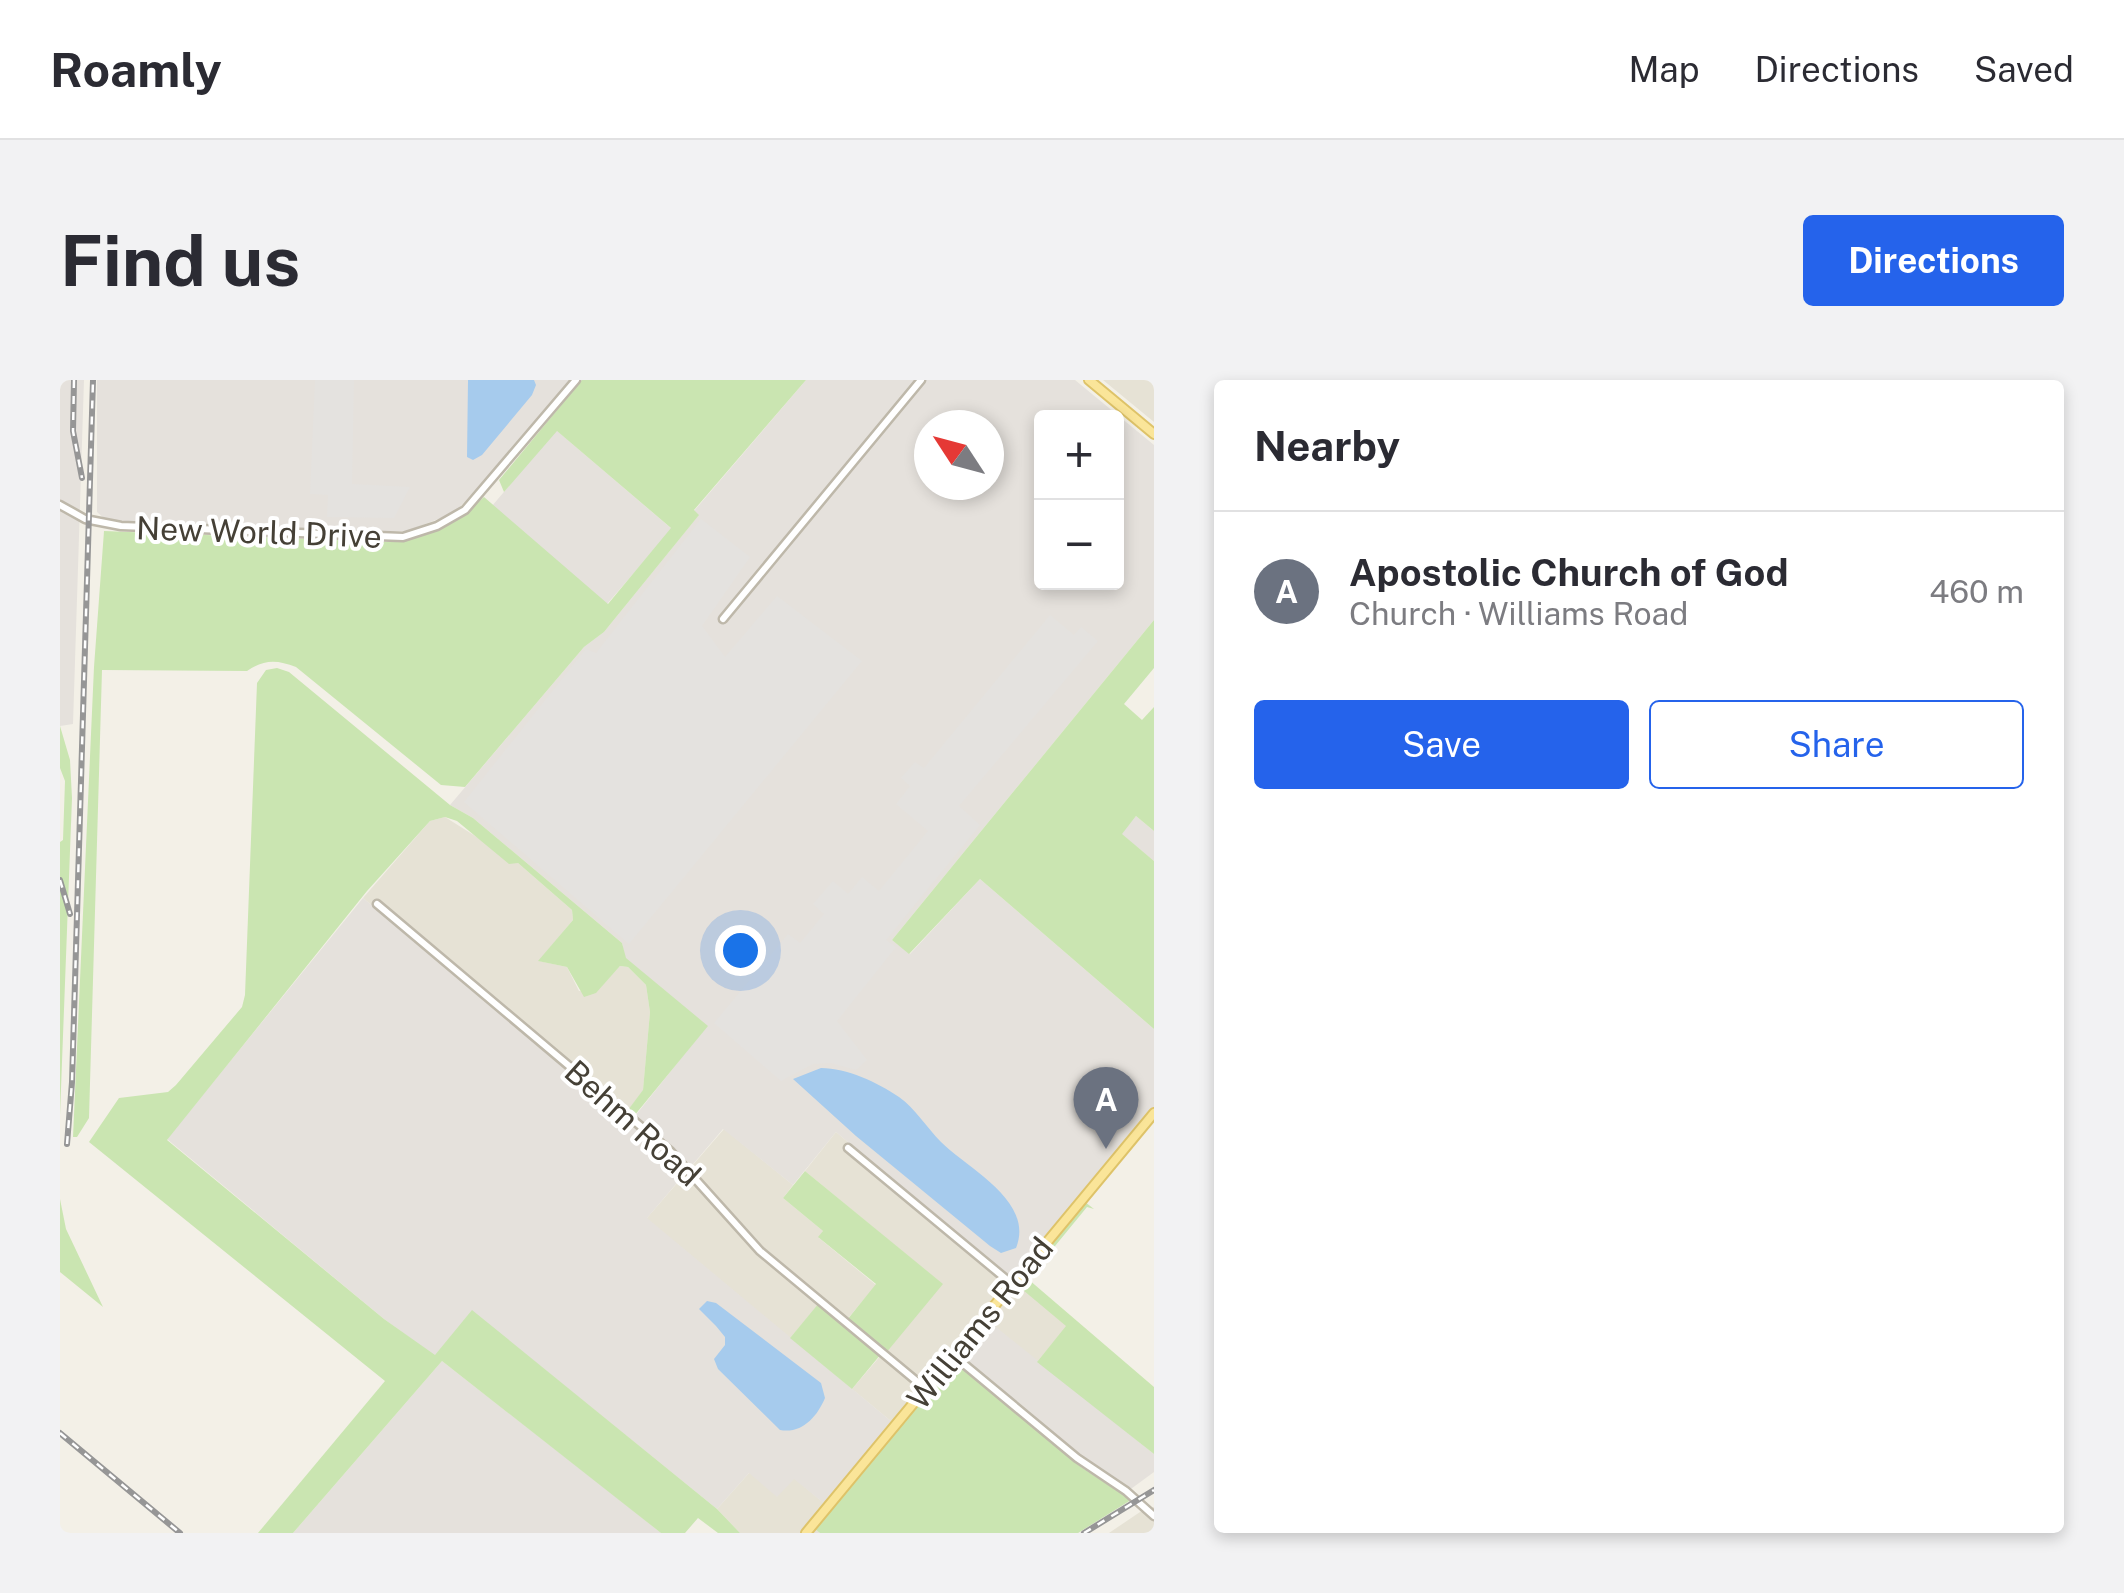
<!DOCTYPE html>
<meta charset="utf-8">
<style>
:root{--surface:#fff;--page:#f2f2f3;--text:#2b2b33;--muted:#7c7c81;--line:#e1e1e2;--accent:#2563eb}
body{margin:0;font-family:"Public Sans",sans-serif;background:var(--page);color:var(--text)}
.controls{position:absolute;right:30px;top:30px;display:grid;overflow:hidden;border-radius:10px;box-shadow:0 5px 15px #0003}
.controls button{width:90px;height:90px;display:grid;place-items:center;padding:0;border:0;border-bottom:2px solid var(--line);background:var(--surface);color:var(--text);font:50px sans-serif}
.compass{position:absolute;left:854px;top:30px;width:90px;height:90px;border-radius:50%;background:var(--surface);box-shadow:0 5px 15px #0003;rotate:306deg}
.you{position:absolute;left:680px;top:570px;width:35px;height:35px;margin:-25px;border:8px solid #fff;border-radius:50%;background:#1a73e8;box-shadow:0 0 0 15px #1a73e833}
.badge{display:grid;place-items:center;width:65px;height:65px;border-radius:50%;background:var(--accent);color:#fff;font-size:32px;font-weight:700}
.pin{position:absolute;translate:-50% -82px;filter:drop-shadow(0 2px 5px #0008)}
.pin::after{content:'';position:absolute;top:52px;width:35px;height:30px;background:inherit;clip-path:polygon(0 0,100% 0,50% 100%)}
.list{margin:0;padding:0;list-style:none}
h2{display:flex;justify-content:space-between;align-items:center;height:130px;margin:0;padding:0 40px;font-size:42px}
h2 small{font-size:32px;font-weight:400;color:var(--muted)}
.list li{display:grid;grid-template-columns:65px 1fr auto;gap:30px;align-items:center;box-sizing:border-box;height:160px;padding:0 40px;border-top:2px solid var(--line)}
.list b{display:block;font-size:38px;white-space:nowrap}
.list p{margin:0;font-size:32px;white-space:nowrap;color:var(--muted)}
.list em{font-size:32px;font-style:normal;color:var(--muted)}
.actions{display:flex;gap:20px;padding:30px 40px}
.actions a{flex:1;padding:22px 0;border:2px solid var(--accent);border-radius:10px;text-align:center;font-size:35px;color:var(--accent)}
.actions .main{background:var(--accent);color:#fff}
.map{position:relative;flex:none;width:1094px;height:1153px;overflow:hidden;border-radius:10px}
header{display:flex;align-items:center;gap:60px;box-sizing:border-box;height:140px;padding:0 50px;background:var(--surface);border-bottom:2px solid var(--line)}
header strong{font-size:48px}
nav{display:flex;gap:55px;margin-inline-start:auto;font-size:35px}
.intro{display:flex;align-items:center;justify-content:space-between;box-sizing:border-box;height:240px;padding:0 60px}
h1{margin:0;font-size:70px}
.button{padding:25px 45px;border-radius:10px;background:var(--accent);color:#fff;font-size:35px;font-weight:700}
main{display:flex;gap:60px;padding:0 60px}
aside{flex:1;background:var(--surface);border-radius:10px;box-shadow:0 5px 15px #0003}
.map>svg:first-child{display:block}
.residential{fill:#e6e2d5}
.industrial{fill:#e5e1dc;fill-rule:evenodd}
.green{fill:#cae5b1}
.parking{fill:#e4e2df}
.water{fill:#a6cbed}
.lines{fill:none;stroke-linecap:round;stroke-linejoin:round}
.minor-casing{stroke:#beb8aa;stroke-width:11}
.major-casing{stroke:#dec369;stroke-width:12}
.minor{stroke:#fff;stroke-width:6}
.major{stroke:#fae599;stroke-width:8}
.rail-casing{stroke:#969696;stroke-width:6}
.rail{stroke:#fff;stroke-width:2.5;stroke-dasharray:8;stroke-linecap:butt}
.labels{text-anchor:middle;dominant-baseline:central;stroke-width:8;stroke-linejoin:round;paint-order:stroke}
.street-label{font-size:32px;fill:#454036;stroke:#fff}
</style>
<header>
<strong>Roamly</strong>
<nav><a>Map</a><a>Directions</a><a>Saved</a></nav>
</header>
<div class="intro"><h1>Find us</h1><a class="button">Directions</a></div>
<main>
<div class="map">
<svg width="1094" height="1153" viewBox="0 0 1094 1153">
<rect width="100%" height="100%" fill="#f3f0e7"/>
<path class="residential" d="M 1043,0 L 1094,0 L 1094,42 Z
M 385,437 L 458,483 L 512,530 L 513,540 L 479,581 L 507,587 L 519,611 L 536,612 L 560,586 L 568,587 L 586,605 L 590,632 L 583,711 L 564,736 L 303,518 L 370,441 Z
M 664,749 L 733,805 L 723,818 L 763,851 L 759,858 L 816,905 L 784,943 L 759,924 L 730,958 L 586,839 Z
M 776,752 L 1007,946 L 977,982 L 927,940 L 838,1047 L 792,1009 L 882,904 L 745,791 Z
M 689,1093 L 734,1098 L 771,1129 L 755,1148 L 760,1153 L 680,1153 L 657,1129 Z
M 1094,1127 L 1094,1153 L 1049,1153 L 1083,1130 Z"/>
<path class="industrial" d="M 0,0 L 24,0 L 13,344 L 0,346 Z
M 37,0 L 510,0 L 436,89 L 394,133 L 347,151 L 288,152 L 46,140 L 37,132 Z
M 746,0 L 1015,0 L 1094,65 L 1094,240 L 832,560 L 850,574 L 920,499 L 1094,649 L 1094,737 L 957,905 L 776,752 L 733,805 L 663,749 L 587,838 L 838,1047 L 771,1129 L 734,1099 L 717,1117 L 689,1093 L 657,1129 L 412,931 L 375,976 L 324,939 L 107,759 L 303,518 L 571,741 L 647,646 L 565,578 L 562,563 L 413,438 L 390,425 L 524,267 L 544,252 L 638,136 L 634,131 ZM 982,38 L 1056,38 L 1056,202 L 982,202 ZM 869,45 L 929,45 L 929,105 L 869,105 Z
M 496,50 L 612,149 L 547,224 L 432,126 Z
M 1076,436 L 1094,451 L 1094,481 L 1061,454 Z
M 926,939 L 1094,1074 L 1094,1092 L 1064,1114 L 1021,1087 L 899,985 L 893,984 Z
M 382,981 L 570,1128 L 601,1153 L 233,1153 Z"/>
<path class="green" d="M 522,0 L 746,0 L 634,130 L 639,135 L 544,252 L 524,267 L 405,407 L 381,405 L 236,287 C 217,280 205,279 187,291 L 42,290 L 29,738 L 17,757 L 13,757 L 34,287 L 44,151 L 325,162 C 366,157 394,145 424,117 L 548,224 L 611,148 L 497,51 L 444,112 L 439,100 Z
M 1094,240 L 1094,288 L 1064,324 L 1082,340 L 1094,327 L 1094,451 L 1076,436 L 1062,454 L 1094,481 L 1094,649 L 920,499 L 849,574 L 832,560 Z
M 217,288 L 229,292 L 390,425 L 413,438 L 562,563 L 566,578 L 648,646 L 574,736 L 568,730 L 583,710 L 590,632 L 586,605 L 568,587 L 560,586 L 536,613 L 524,617 L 507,587 L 478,581 L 513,540 L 512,530 L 458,483 L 449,484 L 397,441 L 385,437 L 370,441 L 307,511 L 107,760 L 324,939 L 375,975 L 412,930 L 657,1129 L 680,1153 L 658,1153 L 638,1138 L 625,1153 L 601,1153 L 382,981 L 233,1153 L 198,1153 L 325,1001 L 29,762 L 59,718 L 108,712 L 116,705 L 182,627 L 185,615 L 197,303 L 206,290 Z
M 0,346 L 10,380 L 12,418 L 0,735 L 0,462 L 3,460 L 5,401 L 0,388 Z
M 745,791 L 883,904 L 826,973 L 787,940 L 816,904 L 758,857 L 763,851 L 723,818 Z
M 0,819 L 6,849 L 43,927 L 0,892 Z
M 1025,822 L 1034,829 L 1027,827 L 968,899 L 1094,1007 L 1094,1074 L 977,982 L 1006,946 L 957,905 Z
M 759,923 L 821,974 L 792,1009 L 730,958 Z
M 893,984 L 898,984 L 1021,1087 L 1071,1120 L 1018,1153 L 760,1153 L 755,1149 Z"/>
<path class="parking" d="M 255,0 L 294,0 L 292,104 L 350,107 L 334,138 L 267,137 L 268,115 L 250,114 Z
M 641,139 L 690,177 L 642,246 L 665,277 L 717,216 L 802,281 L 569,564 L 404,422 L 526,269 L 536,273 Z
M 990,235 L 1014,255 L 1021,247 L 1038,261 L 899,426 L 920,445 L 826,560 L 836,567 L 777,641 L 807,680 L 796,690 L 771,683 L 753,684 L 721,701 L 654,643 L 728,554 L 740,563 L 764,534 L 753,524 L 773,501 L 788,514 L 802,497 L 819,511 L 868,451 L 836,424 L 850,406 L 841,398 L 855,382 L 864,388 Z"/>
<path class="water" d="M 408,0 L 474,0 L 476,5 L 472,15 L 422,75 L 413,80 L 407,77 Z
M 761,688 C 787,688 817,702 839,717 C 855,728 867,748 881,762 C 908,789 975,821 956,868 L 941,873 L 930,866 L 796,756 L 733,699 Z
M 647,921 L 656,923 L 761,1003 L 765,1018 C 757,1037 742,1054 720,1050 L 658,989 L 654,979 L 665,965 L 665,957 L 656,946 L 639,929 Z"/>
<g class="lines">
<defs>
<path id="minor" d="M 0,125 L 25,139 L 61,146 L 343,157 L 377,146 L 405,130 L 516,0
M 663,239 L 861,0
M 317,524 L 610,771 L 700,871 L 866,1009
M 788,768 L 952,904
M 893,975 L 1017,1078 L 1066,1111 L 1094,1136"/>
<path id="major" d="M 1029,0 L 1094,54
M 746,1153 L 1094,733"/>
</defs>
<use href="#minor" class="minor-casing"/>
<use href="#major" class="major-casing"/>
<use href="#minor" class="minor"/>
<use href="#major" class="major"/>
<defs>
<path id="rail" d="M 14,0 L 13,51 L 22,98
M 0,500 L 10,534
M 7,764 L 12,702 L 33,0
M 0,1053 L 120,1153
M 1024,1153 L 1094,1110"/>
</defs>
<use href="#rail" class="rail-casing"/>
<use href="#rail" class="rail"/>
</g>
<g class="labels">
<g class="street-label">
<text transform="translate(199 152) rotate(2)">New World Drive</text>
<text transform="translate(573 743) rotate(42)">Behm Road</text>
<text transform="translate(920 943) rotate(-51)">Williams Road</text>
</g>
</g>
</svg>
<div class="controls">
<button>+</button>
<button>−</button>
</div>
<svg class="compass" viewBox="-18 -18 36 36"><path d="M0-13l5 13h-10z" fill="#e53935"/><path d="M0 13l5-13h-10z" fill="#7c7c81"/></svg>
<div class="you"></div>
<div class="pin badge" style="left:1046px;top:769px;background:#6b7280">A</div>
</div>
<aside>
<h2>Nearby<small></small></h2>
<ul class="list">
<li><span class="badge" style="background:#6b7280">A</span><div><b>Apostolic Church of God</b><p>Church · Williams Road</p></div><em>460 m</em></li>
</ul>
<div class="actions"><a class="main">Save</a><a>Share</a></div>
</aside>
</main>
